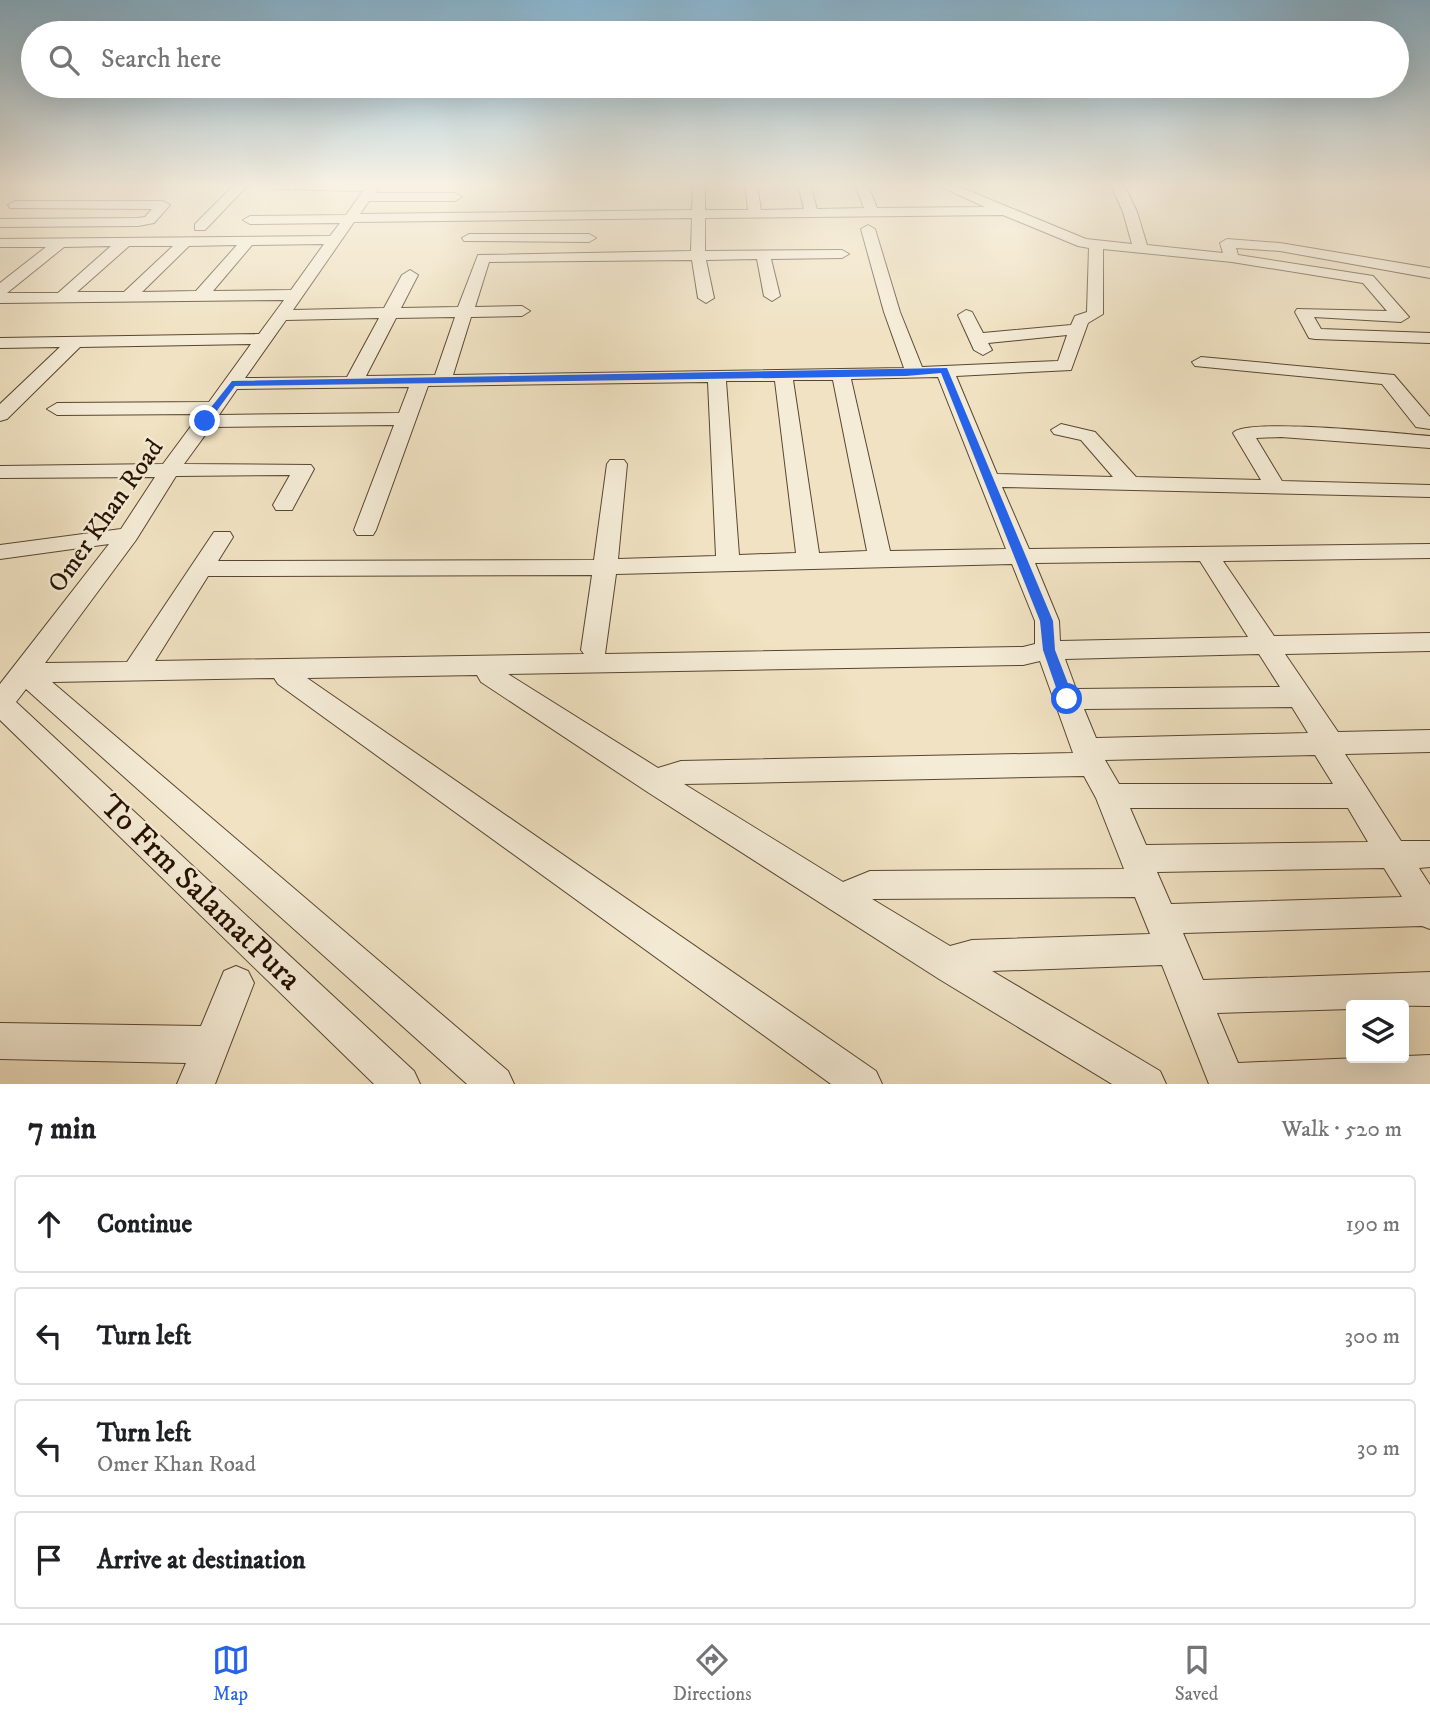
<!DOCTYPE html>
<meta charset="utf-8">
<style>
:root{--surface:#fff;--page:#f6f6f6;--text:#202124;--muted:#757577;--line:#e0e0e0;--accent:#2563eb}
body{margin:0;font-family:"IM FELL DW Pica",serif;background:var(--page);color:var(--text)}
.controls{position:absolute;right:21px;bottom:21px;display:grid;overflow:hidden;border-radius:7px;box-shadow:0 7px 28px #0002}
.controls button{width:63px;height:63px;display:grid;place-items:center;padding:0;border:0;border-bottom:2px solid var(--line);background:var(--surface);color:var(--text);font:35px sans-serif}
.stop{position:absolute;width:21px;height:21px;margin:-16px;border:5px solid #2563eb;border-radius:50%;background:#fff}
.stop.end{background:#2563eb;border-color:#fff;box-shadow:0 2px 7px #0008}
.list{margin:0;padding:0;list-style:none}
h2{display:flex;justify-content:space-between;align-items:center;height:91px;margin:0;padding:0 28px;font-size:30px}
h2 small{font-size:23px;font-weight:400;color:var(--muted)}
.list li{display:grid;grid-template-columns:46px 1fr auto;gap:21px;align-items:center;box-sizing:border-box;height:98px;margin:0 14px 14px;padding:0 14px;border:2px solid var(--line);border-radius:7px}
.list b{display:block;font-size:26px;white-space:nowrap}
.list p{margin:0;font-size:23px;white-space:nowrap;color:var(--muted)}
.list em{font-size:23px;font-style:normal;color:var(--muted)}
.icon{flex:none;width:38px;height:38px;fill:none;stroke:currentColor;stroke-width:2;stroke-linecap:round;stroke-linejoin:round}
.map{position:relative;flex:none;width:1430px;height:1084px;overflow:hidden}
.search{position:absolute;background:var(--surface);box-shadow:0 7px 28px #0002;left:21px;right:21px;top:21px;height:77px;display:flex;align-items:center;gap:18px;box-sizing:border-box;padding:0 24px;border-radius:38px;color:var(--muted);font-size:26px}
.sheet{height:539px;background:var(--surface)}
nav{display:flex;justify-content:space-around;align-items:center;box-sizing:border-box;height:98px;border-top:2px solid var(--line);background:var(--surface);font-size:19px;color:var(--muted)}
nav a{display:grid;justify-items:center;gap:4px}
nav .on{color:var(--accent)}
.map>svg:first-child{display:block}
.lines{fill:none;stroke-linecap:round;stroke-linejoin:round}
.street-casing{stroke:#584630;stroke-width:2}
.street{fill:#f5ecd7;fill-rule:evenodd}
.route{fill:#2563eb}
.labels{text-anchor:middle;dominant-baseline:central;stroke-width:5;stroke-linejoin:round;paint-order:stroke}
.street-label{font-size:26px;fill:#261200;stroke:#f5ecd7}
.near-street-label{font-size:32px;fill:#261200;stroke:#f5ecd7}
</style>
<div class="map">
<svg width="1430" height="1084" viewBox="0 0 1430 1084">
<rect width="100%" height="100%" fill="#f0e2c2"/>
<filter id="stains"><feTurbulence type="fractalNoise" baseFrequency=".00286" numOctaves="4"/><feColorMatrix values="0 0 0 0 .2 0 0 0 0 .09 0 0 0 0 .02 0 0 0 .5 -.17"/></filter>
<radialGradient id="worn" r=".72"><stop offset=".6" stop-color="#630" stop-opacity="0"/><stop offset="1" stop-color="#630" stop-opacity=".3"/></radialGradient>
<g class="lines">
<defs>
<path id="street" d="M 234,185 L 248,185 L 205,230 L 195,230 L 195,224 Z
M 269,185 L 380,185 L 375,193 L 455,193 L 462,197 L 455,201 L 369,201 L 360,214 L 692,210 L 693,185 L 705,185 L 705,210 L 748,210 L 745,185 L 757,185 L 761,210 L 804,209 L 798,185 L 810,185 L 817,209 L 864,208 L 855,185 L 868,185 L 877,208 L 985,207 L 937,185 L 955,185 L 1086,239 L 1132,244 L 1123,212 L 1111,185 L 1124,185 L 1137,212 L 1147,245 L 1223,253 L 1220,243 L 1227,239 L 1280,243 L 1430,268 L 1430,278 L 1280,251 L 1236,248 L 1238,255 L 1373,276 L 1409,317 L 1401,322 L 1314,317 L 1321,329 L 1430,333 L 1430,343 L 1315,339 L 1309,338 L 1295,312 L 1297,309 L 1387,311 L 1363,283 L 1232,262 L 1103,249 L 1103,314 L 1088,323 L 1071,370 L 956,376 L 997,474 L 1113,477 L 1081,440 L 1054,434 L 1051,430 L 1061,424 L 1095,432 L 1136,477 L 1261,480 L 1233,433 C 1245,417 1402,434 1430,436 L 1430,448 L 1281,437 L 1256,438 L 1282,481 L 1430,485 L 1430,497 L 1002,487 L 1029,549 L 1430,544 L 1430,558 L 1223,561 L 1274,636 L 1430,633 L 1430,651 L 1285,654 L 1338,732 L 1430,730 L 1430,752 L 1345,754 L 1401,841 L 1430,841 L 1430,867 L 1419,868 L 1430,885 L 1430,929 L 1422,926 L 1183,933 L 1203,980 L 1430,972 L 1430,1006 L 1351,1005 L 1351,1009 L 1217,1013 L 1238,1063 L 1430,1055 L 1430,1084 L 1209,1084 L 1162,965 L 992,971 L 1160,1071 L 1166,1084 L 1112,1084 L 939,979 L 649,793 L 481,682 L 477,675 L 307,678 L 876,1071 L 882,1084 L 831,1084 L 278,684 L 274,678 L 52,682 L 508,1071 L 514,1084 L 467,1084 L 26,689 L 16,702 L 414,1071 L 420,1084 L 374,1084 L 0,720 L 0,684 L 109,544 L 0,559 L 0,545 L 121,529 L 155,477 L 0,478 L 0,466 L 163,464 L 200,414 L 57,415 L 47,409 L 57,403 L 209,402 L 251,344 L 80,347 L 7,419 L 0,421 L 0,404 L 60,347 L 0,348 L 0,338 L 259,334 L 284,300 L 0,303 L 0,283 L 46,247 L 0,247 L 0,239 L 330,236 L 340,223 L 250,224 L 243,220 L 250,216 L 346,215 L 363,191 L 275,189 ZM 1003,215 L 1078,246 L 1089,248 L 1087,312 L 1075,316 L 1071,325 L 983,333 L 972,312 L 966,310 L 958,315 L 974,350 L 983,355 L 992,350 L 988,343 L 1067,335 L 1058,361 L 922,367 L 900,312 L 875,229 L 868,225 L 861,229 L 884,312 L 904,368 L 453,375 L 471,317 L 522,316 L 530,311 L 522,306 L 475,307 L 489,262 L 692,260 L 698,298 L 706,303 L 714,298 L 706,260 L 757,259 L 764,296 L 772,301 L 780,296 L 771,259 L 842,258 L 849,254 L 842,250 L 705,251 L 705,218 ZM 692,218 L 691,251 L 478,255 L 458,307 L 401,308 L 418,275 L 410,270 L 402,275 L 384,308 L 293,310 L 354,222 ZM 324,244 L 291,290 L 213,291 L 252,245 ZM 237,245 L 196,291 L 142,292 L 189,246 ZM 111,246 L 58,293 L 7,293 L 64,247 ZM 129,246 L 173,246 L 124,292 L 77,292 ZM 455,317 L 435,375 L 366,376 L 396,318 ZM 379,318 L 347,377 L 245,378 L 286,320 ZM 938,377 L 1006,549 L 890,551 L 851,379 ZM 793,380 L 833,380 L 867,551 L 819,553 ZM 726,381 L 775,381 L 796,553 L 739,555 ZM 708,382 L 716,556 L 618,559 L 627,464 L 624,460 L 610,460 L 607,464 L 594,560 L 218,561 L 233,537 L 230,532 L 214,532 L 127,662 L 45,663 L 136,540 L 176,476 L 290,475 L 273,505 L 276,510 L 292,510 L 314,469 L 311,465 L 184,464 L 211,427 L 394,425 L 354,530 L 357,535 L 373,535 L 376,530 L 428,386 ZM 409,387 L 399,413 L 219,415 L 237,389 ZM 1200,561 L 1248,637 L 1060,641 L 1059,621 L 1035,563 ZM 1012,564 L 1035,621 L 1035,644 L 1023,647 L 605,654 L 616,574 ZM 592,575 L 581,650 L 584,654 L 155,661 L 208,576 ZM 1259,654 L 1280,687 L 1076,689 L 1065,659 ZM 1040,661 L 1073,753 L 681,761 L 658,768 L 508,674 L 1023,665 ZM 1292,707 L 1308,733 L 1096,738 L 1084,709 ZM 1315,755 L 1333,784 L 1119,784 L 1105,760 ZM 1084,776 L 1096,798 L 1124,869 L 870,871 L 843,882 L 684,784 ZM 1130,808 L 1348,808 L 1368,842 L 1146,845 ZM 1384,868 L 1402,897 L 1171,904 L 1157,872 ZM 1135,897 L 1150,934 L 972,940 L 950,946 L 872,899 Z
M 15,201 L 163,201 L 170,205 L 154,223 L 138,226 L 0,227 L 0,219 L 138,218 L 145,217 L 152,209 L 10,208 L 8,205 Z
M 469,234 L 589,234 L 596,238 L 589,242 L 464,241 L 462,238 Z
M 1201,357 L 1394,375 L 1430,417 L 1430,429 L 1416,427 L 1382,384 L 1195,366 L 1192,362 Z
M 236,966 L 248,971 L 254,983 L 215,1084 L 177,1084 L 186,1063 L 0,1059 L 0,1023 L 201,1026 L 224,971 Z"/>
</defs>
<use href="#street" class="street-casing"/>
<use href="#street" class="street"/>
</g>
<linearGradient id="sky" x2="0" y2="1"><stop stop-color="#89b8d4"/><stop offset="0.55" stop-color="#f8f2e4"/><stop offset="1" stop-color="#f8f2e4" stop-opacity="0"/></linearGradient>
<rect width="1430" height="337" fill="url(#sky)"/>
<path class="route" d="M 947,368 L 1053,621 L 1055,650 L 1074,699 L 1072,702 L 1067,704 L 1060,699 L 1043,650 L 1040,621 L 941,373 L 906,376 L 235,386 L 208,423 L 200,421 L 232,381 Z"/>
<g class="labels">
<g class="street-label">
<text transform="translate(106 516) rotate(-55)">Omer Khan Road</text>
</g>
<g class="near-street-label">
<text transform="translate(200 893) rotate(44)">To Frm SalamatPura</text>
</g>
</g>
<rect width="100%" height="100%" filter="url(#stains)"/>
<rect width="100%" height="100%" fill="url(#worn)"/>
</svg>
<div class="controls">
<button><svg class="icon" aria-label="layers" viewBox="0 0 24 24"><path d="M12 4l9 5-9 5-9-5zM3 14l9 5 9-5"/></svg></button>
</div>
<div class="stop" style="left:1067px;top:699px"></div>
<div class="stop end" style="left:205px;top:421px"></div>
<div class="search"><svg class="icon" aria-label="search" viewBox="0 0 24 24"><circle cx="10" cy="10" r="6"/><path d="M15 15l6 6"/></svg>Search here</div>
</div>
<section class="sheet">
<h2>7 min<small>Walk · 520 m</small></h2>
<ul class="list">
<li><svg class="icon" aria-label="ahead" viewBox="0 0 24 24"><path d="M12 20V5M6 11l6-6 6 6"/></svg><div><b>Continue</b></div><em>190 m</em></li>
<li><svg class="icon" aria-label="left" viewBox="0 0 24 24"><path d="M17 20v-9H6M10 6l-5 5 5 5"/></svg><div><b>Turn left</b></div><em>300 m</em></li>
<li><svg class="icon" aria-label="left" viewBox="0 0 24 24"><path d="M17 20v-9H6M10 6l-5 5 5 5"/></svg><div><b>Turn left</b><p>Omer Khan Road</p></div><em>30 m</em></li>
<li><svg class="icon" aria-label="arrive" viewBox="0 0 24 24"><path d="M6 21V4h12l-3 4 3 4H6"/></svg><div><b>Arrive at destination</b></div></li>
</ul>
</section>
<nav>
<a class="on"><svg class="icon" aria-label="map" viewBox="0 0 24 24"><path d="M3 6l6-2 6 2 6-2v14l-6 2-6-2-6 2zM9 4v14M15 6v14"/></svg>Map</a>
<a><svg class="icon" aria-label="directions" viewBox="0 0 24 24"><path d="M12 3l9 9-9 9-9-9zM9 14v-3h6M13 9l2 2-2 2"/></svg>Directions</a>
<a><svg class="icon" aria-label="saved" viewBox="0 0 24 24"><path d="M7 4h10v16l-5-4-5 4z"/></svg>Saved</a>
</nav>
